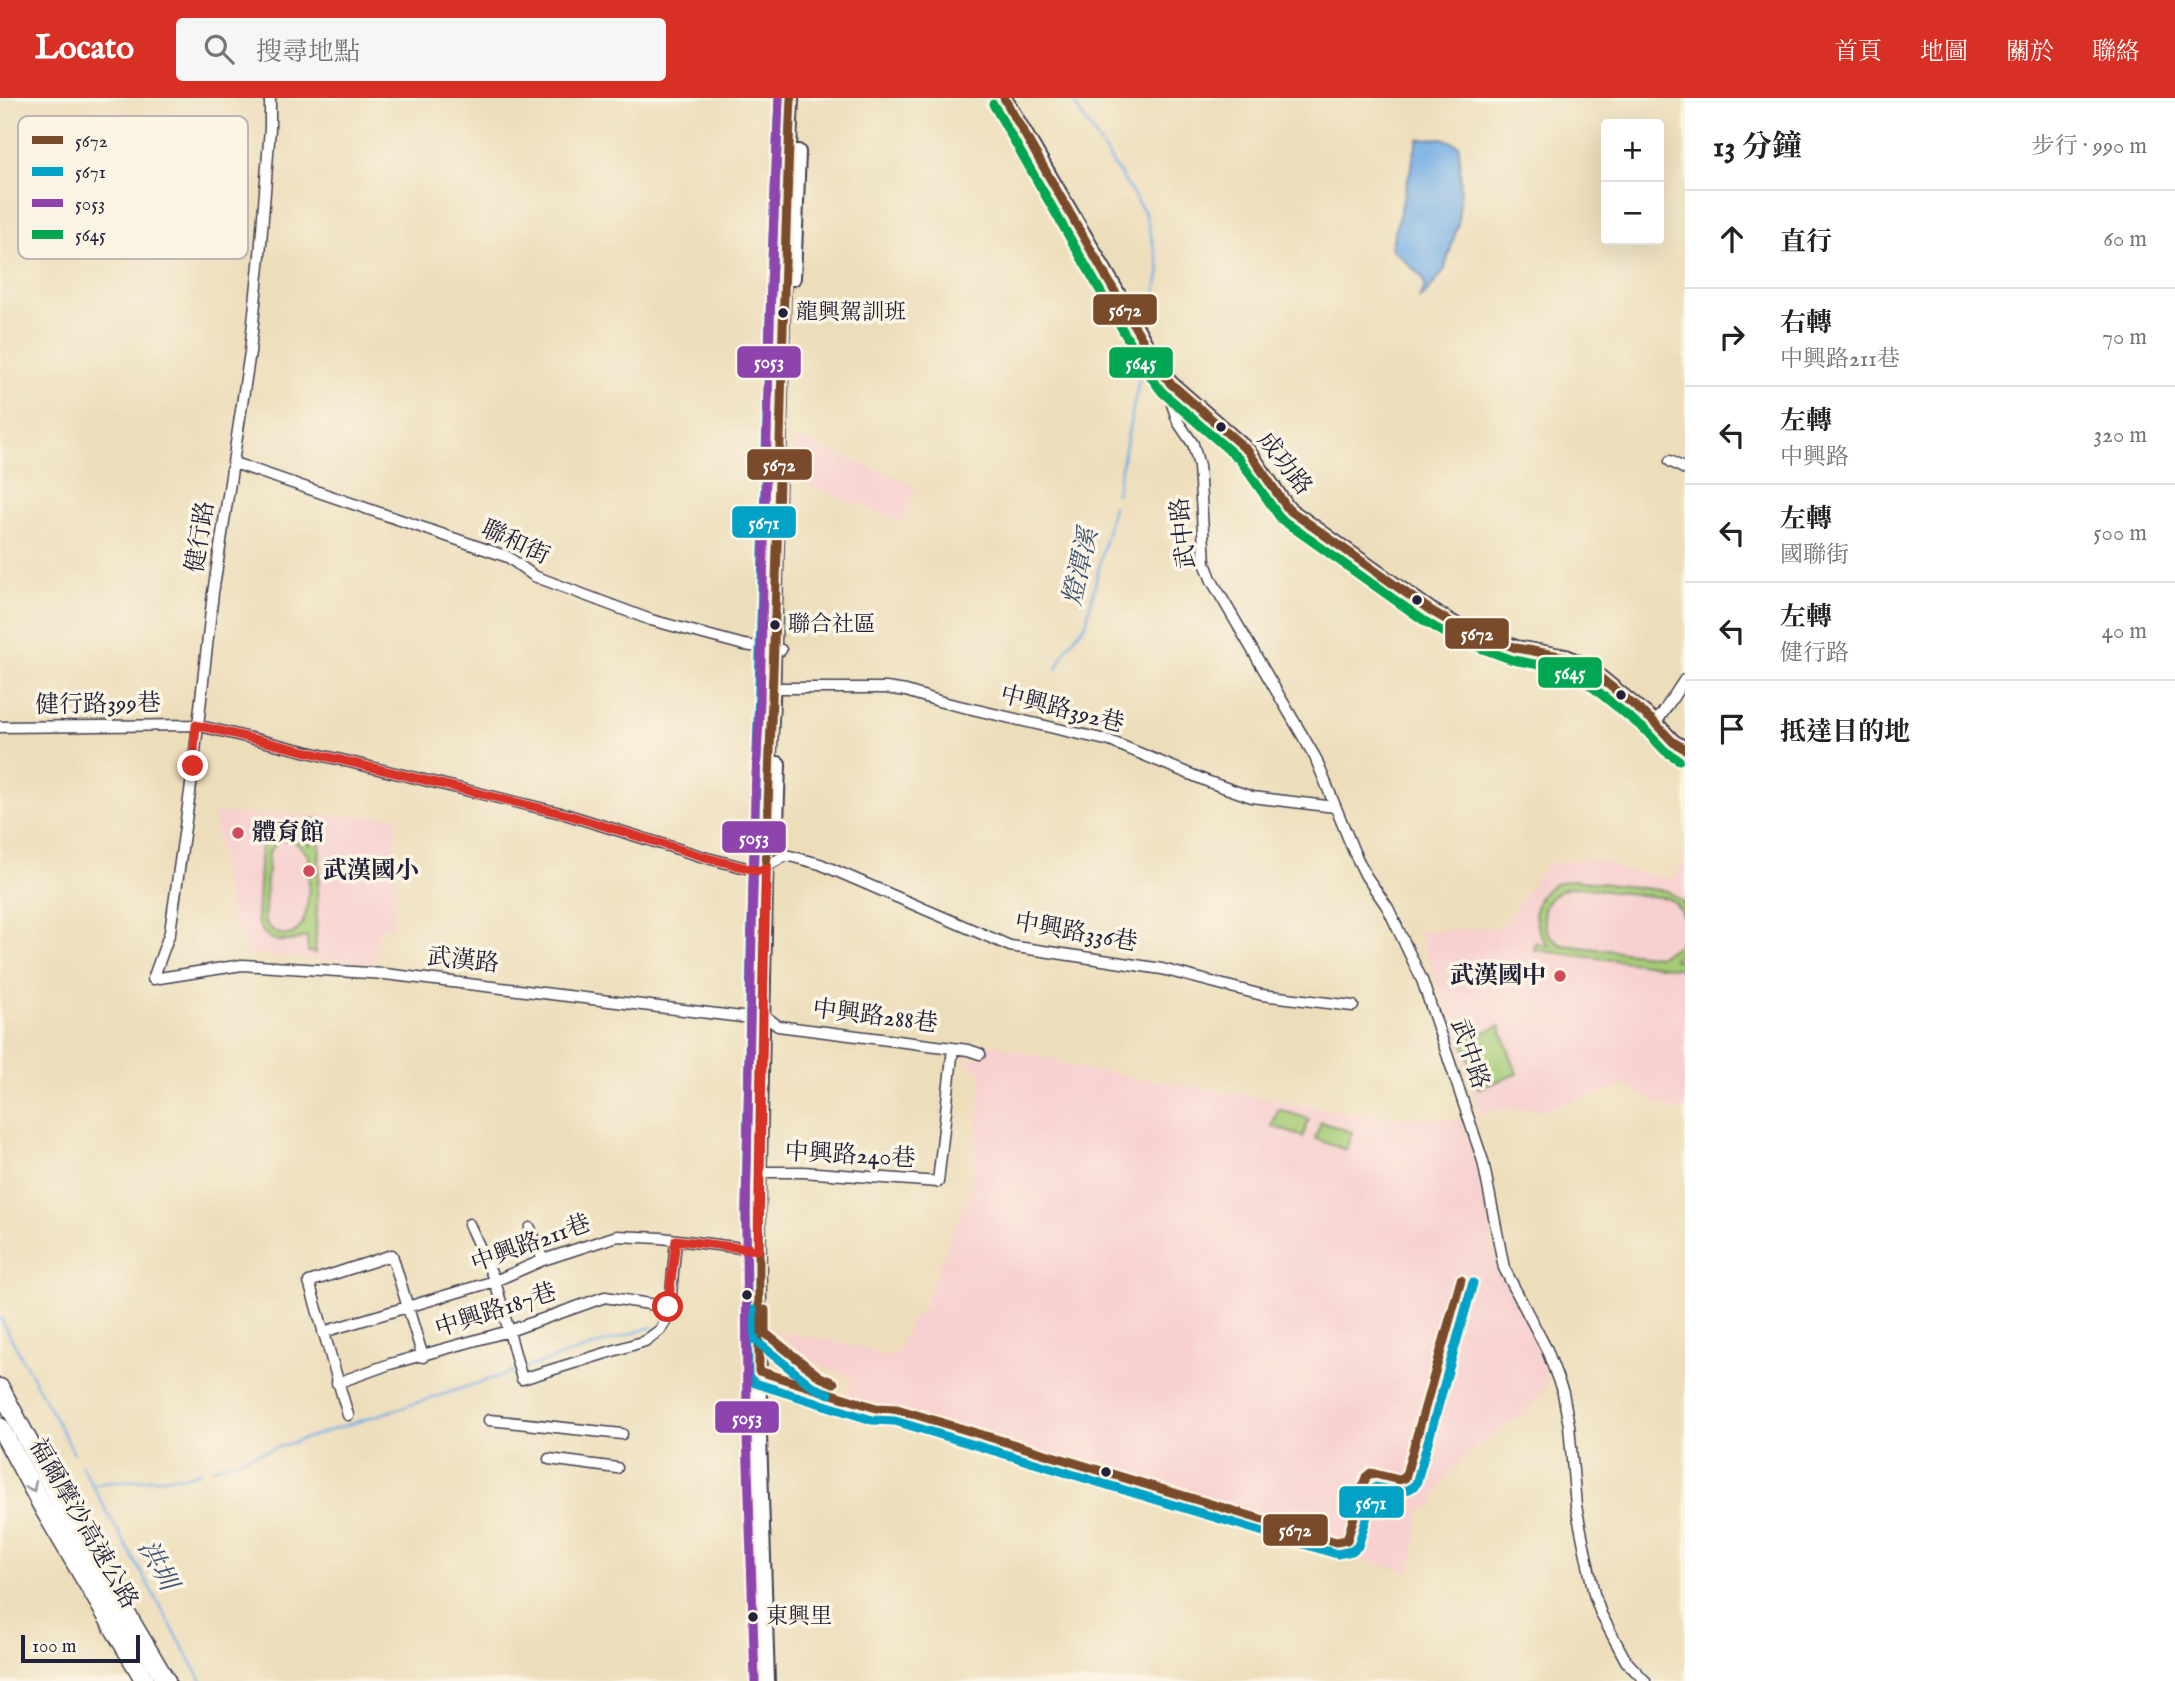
<!DOCTYPE html>
<html lang="zh-TW">
<meta charset="utf-8">
<style>
:root{--surface:#fff;--page:#f6f6f6;--text:#222;--muted:#767676;--line:#e0e0e0;--accent:#d93025}
body{margin:0;font-family:"IM FELL English","Noto Serif TC",serif;background:var(--page);color:var(--text)}
.controls{position:absolute;right:21px;top:21px;display:grid;overflow:hidden;border-radius:7px;box-shadow:0 7px 28px #0002}
.controls button{width:63px;height:63px;display:grid;place-items:center;padding:0;border:0;border-bottom:2px solid var(--line);background:var(--surface);color:var(--text);font:35px sans-serif}
.scale{position:absolute;left:21px;bottom:18px;width:119px;box-sizing:border-box;padding-left:7px;border:4px solid #22223b;border-top:0;font-size:19px;line-height:24px;white-space:nowrap;color:#22223b;-webkit-text-stroke:5px #fcf5e5;paint-order:stroke}
.stop{position:absolute;width:21px;height:21px;margin:-16px;border:5px solid #d93025;border-radius:50%;background:#fff}
.stop.end{background:#d93025;border-color:#fff;box-shadow:0 2px 7px #0008}
.list{margin:0;padding:0;list-style:none}
h2{display:flex;justify-content:space-between;align-items:center;height:91px;margin:0;padding:0 28px;font-size:30px}
h2 small{font-size:23px;font-weight:400;color:var(--muted)}
.list li{display:grid;grid-template-columns:46px 1fr auto;gap:21px;align-items:center;box-sizing:border-box;height:98px;padding:0 28px;border-top:2px solid var(--line)}
.list b{display:block;font-size:26px;white-space:nowrap}
.list p{margin:0;font-size:23px;white-space:nowrap;color:var(--muted)}
.list em{font-size:23px;font-style:normal;color:var(--muted)}
.icon{flex:none;width:38px;height:38px;fill:none;stroke:currentColor;stroke-width:2;stroke-linecap:round;stroke-linejoin:round}
.map{position:relative;flex:none;width:1685px;height:1583px;overflow:hidden}
header{display:flex;align-items:center;gap:42px;box-sizing:border-box;height:98px;padding:0 35px;background:var(--accent);color:#fff}
header strong{font-size:33px}
nav{display:flex;gap:38px;margin-inline-start:auto;font-size:24px}
.search{width:490px;height:63px;background:var(--page);display:flex;align-items:center;gap:18px;box-sizing:border-box;padding:0 24px;border-radius:7px;color:var(--muted);font-size:26px}
main{display:flex}
aside{flex:1;background:var(--surface)}
.map>svg:first-child{display:block}
.built{fill:#f7d0cf}
.green{fill:#a4cb76;stroke:#637658;stroke-width:2;fill-rule:evenodd}
.water{fill:#73aee4;stroke:#4a6890;stroke-width:2}
.lines{fill:none;stroke-linecap:round;stroke-linejoin:round}
.stream{stroke:#73aee4;stroke-width:2.5}
.street-casing{stroke:#403e4e;stroke-width:13}
.secondary-casing{stroke:#403e4e;stroke-width:18}
.primary-casing{stroke:#403e4e;stroke-width:18}
.highway-casing{stroke:#403e4e;stroke-width:21}
.street{stroke:#fff;stroke-width:10}
.secondary{stroke:#fff;stroke-width:14}
.primary{stroke:#fff;stroke-width:14}
.highway{stroke:#fff;stroke-width:18}
.bus-1-casing{stroke:#fcf5e5;stroke-width:14}
.bus-2-casing{stroke:#fcf5e5;stroke-width:14}
.bus-3-casing{stroke:#fcf5e5;stroke-width:14}
.bus-4-casing{stroke:#fcf5e5;stroke-width:14}
.bus-1{stroke:#7a4b2a;stroke-width:9}
.bus-2{stroke:#02a2c7;stroke-width:9}
.bus-3{stroke:#8e44ad;stroke-width:9}
.bus-4{stroke:#00a651;stroke-width:9}
.oneway{stroke:#9c9ca7}
.route{stroke:#d93025;stroke-width:9}
.bus-dot{fill:#22223b;stroke:#fcf5e5;stroke-width:2.5}
.poi-dot{fill:#d1495b;stroke:#fcf5e5;stroke-width:2.5}
.labels{text-anchor:middle;dominant-baseline:central;stroke-width:7;stroke-linejoin:round;paint-order:stroke}
.bus-label{font-size:22px;fill:#22223b;stroke:#fcf5e5;text-anchor:start}
.street-label{font-size:24px;fill:#22223b;stroke:#fcf5e5}
.poi-label{font-size:24px;font-weight:bold;fill:#22223b;stroke:#fcf5e5;text-anchor:start}
.water-label{font-size:26px;font-style:italic;fill:#3e5376;stroke:#fcf5e5}
.key{fill:#fcf5e5;stroke:#bbb6b2;stroke-width:2}
.key-label{font-size:19px;fill:#22223b}
.line-badge{stroke:#fcf5e5;stroke-width:2.5}
.badge-label{font-size:19px;text-anchor:middle;font-weight:bold;fill:#fff}
</style>
<header>
<strong>Locato</strong>
<div class="search"><svg class="icon" aria-label="search" viewBox="0 0 24 24"><circle cx="10" cy="10" r="6"/><path d="M15 15l6 6"/></svg>搜尋地點</div>
<nav><a>首頁</a><a>地圖</a><a>關於</a><a>聯絡</a></nav>
</header>
<main>
<div class="map">
<svg width="1685" height="1583" viewBox="0 0 1685 1583">
<rect width="100%" height="100%" fill="#fcf5e5"/>
<filter id="ink" filterUnits="userSpaceOnUse"><feTurbulence type="fractalNoise" baseFrequency=".0143" numOctaves="2"/><feDisplacementMap in="SourceGraphic" scale="14" xChannelSelector="R" yChannelSelector="G"/><feConvolveMatrix kernelMatrix="1 2 1 2 8 2 1 2 1" color-interpolation-filters="sRGB"/></filter>
<filter id="wash" filterUnits="userSpaceOnUse"><feTurbulence type="fractalNoise" baseFrequency=".00686" numOctaves="4" result="noise"/><feDisplacementMap in="SourceGraphic" scale="28" xChannelSelector="R" yChannelSelector="G"/><feGaussianBlur stdDeviation="1.57" result="paint"/><feColorMatrix in="noise" values="0 0 0 0 0 0 0 0 0 0 0 0 0 0 0 0 0 1.4 0 .05"/><feComposite in="paint" operator="in"/></filter>
<g filter="url(#wash)">
<rect width="100%" height="100%" fill="#eddebb"/>
<path class="built" d="M 793,339 L 916,388 L 903,424 L 791,380 Z
M 213,716 L 397,718 L 394,829 L 380,830 L 375,865 L 242,856 L 243,833 L 231,827 Z
M 1685,756 L 1685,1016 L 1656,1005 L 1628,987 L 1542,1012 L 1501,1011 L 1481,1017 L 1452,923 L 1418,833 L 1502,829 L 1546,767 L 1584,761 L 1607,763 L 1624,773 L 1675,781 Z
M 992,946 L 1090,972 L 1370,1018 L 1461,1022 L 1476,1063 L 1488,1120 L 1492,1152 L 1501,1179 L 1523,1217 L 1541,1257 L 1548,1286 L 1525,1315 L 1476,1349 L 1449,1376 L 1430,1410 L 1421,1410 L 1411,1474 L 1371,1464 L 1356,1462 L 950,1337 L 845,1309 L 852,1280 L 809,1262 L 771,1231 L 844,1246 L 893,1259 L 914,1218 L 920,1217 L 971,1088 L 982,976 L 958,956 L 977,962 L 983,949 Z"/>
<path class="green" d="M 312,721 L 321,722 L 315,855 L 308,854 L 307,838 C 286,846 267,848 257,823 L 261,748 C 278,728 293,729 310,747 ZM 289,742 L 297,745 L 309,758 C 308,778 314,836 286,837 C 276,837 269,830 264,822 L 269,754 L 278,743 Z
M 1573,782 L 1668,793 L 1685,806 L 1685,824 C 1681,812 1678,805 1666,800 C 1644,797 1622,795 1601,792 C 1592,791 1582,788 1574,789 C 1557,791 1541,804 1544,821 C 1545,833 1552,842 1562,847 L 1659,858 L 1679,847 L 1685,833 L 1685,850 L 1673,861 L 1685,864 L 1684,871 L 1534,852 L 1535,845 L 1548,847 C 1524,818 1535,785 1573,782 Z
M 1500,928 L 1517,976 L 1479,990 L 1462,942 Z
M 1278,1011 L 1309,1021 L 1303,1039 L 1272,1028 Z
M 1321,1024 L 1352,1034 L 1346,1052 L 1315,1041 Z"/>
<path class="water" d="M 1442,40 L 1459,47 L 1461,91 L 1458,126 L 1444,173 L 1424,198 L 1419,201 L 1425,188 L 1422,179 L 1391,150 L 1418,41 Z"/>
<g class="lines">
<path class="stream" d="M 1073,0 L 1075,7 L 1145,115 L 1160,171 L 1148,236
M 1116,396 L 1144,256
M 1057,571 L 1067,549 L 1086,526 L 1113,408
M 0,1220 L 74,1355
M 522,1271 L 652,1229
M 81,1367 L 202,1583
M 213,1370 L 516,1273
M 92,1386 L 186,1378 L 200,1374"/>
</g>
</g>
<g filter="url(#ink)">
<g class="lines">
<defs>
<path id="street" d="M 270,0 L 270,30 L 260,157 L 250,254 L 213,495 L 192,680 L 170,834 L 153,881 L 242,867 L 385,876 L 750,920 L 762,916 L 778,928 L 968,952 L 980,956
M 1170,285 L 1172,306 L 1178,324 L 1193,346 L 1199,368 L 1205,465 L 1212,483 L 1315,659 L 1354,754 L 1366,778 L 1388,810 L 1422,882 L 1483,1063 L 1504,1170 L 1547,1252 L 1563,1295 L 1569,1327 L 1576,1408 L 1594,1496 L 1601,1516 L 1626,1563 L 1645,1583
M 1670,363 L 1685,371
M 234,365 L 508,459 L 534,478 L 651,522 L 744,547 L 781,552
M 772,590 L 886,590 L 906,593 L 942,604 L 1110,643 L 1209,684 L 1252,699 L 1335,709
M 1656,625 L 1685,581
M 0,629 L 196,627 L 565,716 L 707,760 L 758,773 L 786,757 L 820,766 L 1010,848 L 1162,871 L 1262,897 L 1353,908
M 760,1074 L 803,1074 L 938,1084 L 953,950
M 469,1126 L 495,1183 L 522,1281 L 645,1243 L 660,1232 L 669,1217 L 676,1142
M 530,1130 L 543,1162
M 323,1234 L 495,1183 L 543,1162 L 617,1138 L 661,1140 L 758,1152
M 337,1285 L 390,1266 L 509,1233 L 605,1199 L 668,1209
M 348,1317 L 309,1184 L 392,1157 L 423,1259
M 489,1322 L 622,1336
M 549,1361 L 617,1370"/>
<path id="secondary" d="M 1004,0 L 1115,191 L 1155,264 L 1170,285 L 1248,353 L 1288,411 L 1430,512 L 1459,529 L 1516,550 L 1566,559 L 1587,569 L 1652,622 L 1673,644 L 1685,651"/>
<path id="primary" d="M 793,180 L 798,54
M 776,726 L 778,666
M 767,1583 L 759,1337 L 758,1113 L 767,696 L 772,602 L 783,188 L 791,0"/>
<path id="highway" d="M 0,1290 L 66,1414 L 166,1583
M 0,1329 L 45,1413 L 145,1583"/>
</defs>
<use href="#street" class="street-casing"/>
<use href="#secondary" class="secondary-casing"/>
<use href="#primary" class="primary-casing"/>
<use href="#highway" class="highway-casing"/>
<use href="#street" class="street"/>
<use href="#secondary" class="secondary"/>
<use href="#primary" class="primary"/>
<use href="#highway" class="highway"/>
<defs>
<path id="bus-1" d="M 791,0 C 782,200 780,401 772,601 C 763,825 758,1049 759,1273 L 876,1310 L 897,1311 L 1336,1444 L 1347,1442 L 1366,1379 L 1371,1375 L 1399,1382 L 1405,1380 L 1461,1182
M 1004,0 L 1155,264 L 1170,285 L 1248,353 L 1288,411 L 1430,512 L 1459,529 L 1516,550 L 1566,559 L 1587,569 L 1652,622 L 1673,644 L 1685,651
M 765,1212 L 765,1235 L 820,1279 L 834,1285"/>
<path id="bus-2" d="M 779,0 L 771,188 L 751,855 L 746,1113 L 748,1279 L 755,1285 L 872,1322 L 895,1323 L 1337,1456 L 1352,1453 L 1358,1448 L 1376,1389 C 1390,1393 1404,1398 1416,1386 L 1473,1185
M 753,1212 L 753,1236 L 756,1243 L 813,1289 L 829,1296"/>
<path id="bus-3" d="M 755,1583 L 747,1337 L 746,1113 L 755,696 L 760,602 L 771,188 L 779,0"/>
<path id="bus-4" d="M 993,6 L 1145,271 L 1162,294 L 1239,361 L 1281,421 L 1423,522 L 1453,540 L 1513,562 L 1562,571 L 1580,579 L 1644,631 L 1665,653 L 1679,662"/>
</defs>
<use href="#bus-1" class="bus-1-casing"/>
<use href="#bus-2" class="bus-2-casing"/>
<use href="#bus-3" class="bus-3-casing"/>
<use href="#bus-4" class="bus-4-casing"/>
<use href="#bus-1" class="bus-1"/>
<use href="#bus-2" class="bus-2"/>
<use href="#bus-3" class="bus-3"/>
<use href="#bus-4" class="bus-4"/>
</g>
<defs><path id="oneway-chevron" d="M-2-3.5L2.5 0L-2 3.5" fill="none" stroke-width="1.6" stroke-linecap="round" stroke-linejoin="round" transform="scale(1.75)"/></defs>
<use class="oneway" href="#oneway-chevron" transform="translate(32 1389) rotate(62)"/>
</g>
<g class="lines" filter="url(#ink)">
<path class="route" d="M 193,668 L 196,627 L 565,716 L 708,760 L 758,773 L 766,770 L 758,1152 L 676,1142 L 668,1209"/>
</g>
<g class="bus-dot">
<circle cx="783" cy="215" r="6"/>
<circle cx="1221" cy="329" r="6"/>
<circle cx="1417" cy="502" r="6"/>
<circle cx="775" cy="527" r="6"/>
<circle cx="1621" cy="597" r="6"/>
<circle cx="747" cy="1197" r="6"/>
<circle cx="1106" cy="1374" r="6"/>
<circle cx="753" cy="1519" r="6"/>
</g>
<g class="poi-dot">
<circle cx="238" cy="735" r="7"/>
<circle cx="309" cy="773" r="7"/>
<circle cx="1560" cy="878" r="7"/>
</g>
<g class="labels">
<g class="bus-label">
<text x="796" y="215">龍興駕訓班</text>
<text x="788" y="527">聯合社區</text>
<text x="766" y="1519">東興里</text>
</g>
<g class="street-label">
<text transform="translate(1284 366) rotate(52)">成功路</text>
<text transform="translate(1184 435) rotate(-96)">武中路</text>
<text transform="translate(201 439) rotate(-81)">健行路</text>
<text transform="translate(515 445) rotate(25)">聯和街</text>
<text transform="translate(98 607) rotate(-1)">健行路399巷</text>
<text transform="translate(1062 612) rotate(14)">中興路392巷</text>
<text transform="translate(1076 835) rotate(10)">中興路336巷</text>
<text transform="translate(463 863) rotate(6)">武漢路</text>
<text transform="translate(875 919) rotate(7)">中興路288巷</text>
<text transform="translate(1469 956) rotate(71)">武中路</text>
<text transform="translate(850 1058) rotate(3)">中興路240巷</text>
<text transform="translate(531 1146) rotate(-20)">中興路211巷</text>
<text transform="translate(496 1213) rotate(-18)">中興路187巷</text>
<text transform="translate(83 1426) rotate(60)">福爾摩沙高速公路</text>
</g>
<g class="poi-label">
<text x="252" y="735">體育館</text>
<text x="323" y="773">武漢國小</text>
<text x="1546" y="878" text-anchor="end">武漢國中</text>
</g>
<g class="water-label">
<text transform="translate(1081 469) rotate(-77)">燈潭溪</text>
<text transform="translate(157 1467) rotate(61)">洪圳</text>
</g>
</g>
<rect x="18" y="18" width="230" height="143" rx="10" class="key"/>
<rect x="32" y="38" width="31" height="8" fill="#7a4b2a"/>
<rect x="32" y="69" width="31" height="9" fill="#02a2c7"/>
<rect x="32" y="101" width="31" height="8" fill="#8e44ad"/>
<rect x="32" y="132" width="31" height="9" fill="#00a651"/>
<g class="key-label">
<text x="75" y="49">5672</text>
<text x="75" y="80">5671</text>
<text x="75" y="112">5053</text>
<text x="75" y="143">5645</text>
</g>
<g class="line-badge">
<rect x="1092" y="195" width="66" height="33" rx="7" fill="#7a4b2a"/>
<rect x="736" y="247" width="66" height="34" rx="7" fill="#8e44ad"/>
<rect x="1108" y="248" width="66" height="33" rx="7" fill="#00a651"/>
<rect x="746" y="350" width="67" height="33" rx="7" fill="#7a4b2a"/>
<rect x="731" y="407" width="66" height="34" rx="7" fill="#02a2c7"/>
<rect x="1444" y="519" width="66" height="33" rx="7" fill="#7a4b2a"/>
<rect x="1537" y="558" width="66" height="33" rx="7" fill="#00a651"/>
<rect x="721" y="722" width="66" height="34" rx="7" fill="#8e44ad"/>
<rect x="714" y="1302" width="66" height="34" rx="7" fill="#8e44ad"/>
<rect x="1338" y="1387" width="67" height="34" rx="7" fill="#02a2c7"/>
<rect x="1262" y="1415" width="67" height="34" rx="7" fill="#7a4b2a"/>
</g>
<g class="badge-label">
<text x="1125" y="218">5672</text>
<text x="769" y="270">5053</text>
<text x="1141" y="271">5645</text>
<text x="779" y="373">5672</text>
<text x="764" y="431">5671</text>
<text x="1477" y="542">5672</text>
<text x="1570" y="581">5645</text>
<text x="754" y="746">5053</text>
<text x="747" y="1326">5053</text>
<text x="1371" y="1411">5671</text>
<text x="1295" y="1438">5672</text>
</g>
</svg>
<div class="controls">
<button>+</button>
<button>−</button>
</div>
<div class="scale">100 m</div>
<div class="stop" style="left:668px;top:1209px"></div>
<div class="stop end" style="left:193px;top:668px"></div>
</div>
<aside>
<h2>13 分鐘<small>步行 · 990 m</small></h2>
<ul class="list">
<li><svg class="icon" aria-label="ahead" viewBox="0 0 24 24"><path d="M12 20V5M6 11l6-6 6 6"/></svg><div><b>直行</b></div><em>60 m</em></li>
<li><svg class="icon" aria-label="right" viewBox="0 0 24 24"><path d="M7 20v-9h11M14 6l5 5-5 5"/></svg><div><b>右轉</b><p>中興路211巷</p></div><em>70 m</em></li>
<li><svg class="icon" aria-label="left" viewBox="0 0 24 24"><path d="M17 20v-9H6M10 6l-5 5 5 5"/></svg><div><b>左轉</b><p>中興路</p></div><em>320 m</em></li>
<li><svg class="icon" aria-label="left" viewBox="0 0 24 24"><path d="M17 20v-9H6M10 6l-5 5 5 5"/></svg><div><b>左轉</b><p>國聯街</p></div><em>500 m</em></li>
<li><svg class="icon" aria-label="left" viewBox="0 0 24 24"><path d="M17 20v-9H6M10 6l-5 5 5 5"/></svg><div><b>左轉</b><p>健行路</p></div><em>40 m</em></li>
<li><svg class="icon" aria-label="arrive" viewBox="0 0 24 24"><path d="M6 21V4h12l-3 4 3 4H6"/></svg><div><b>抵達目的地</b></div></li>
</ul>
</aside>
</main>
